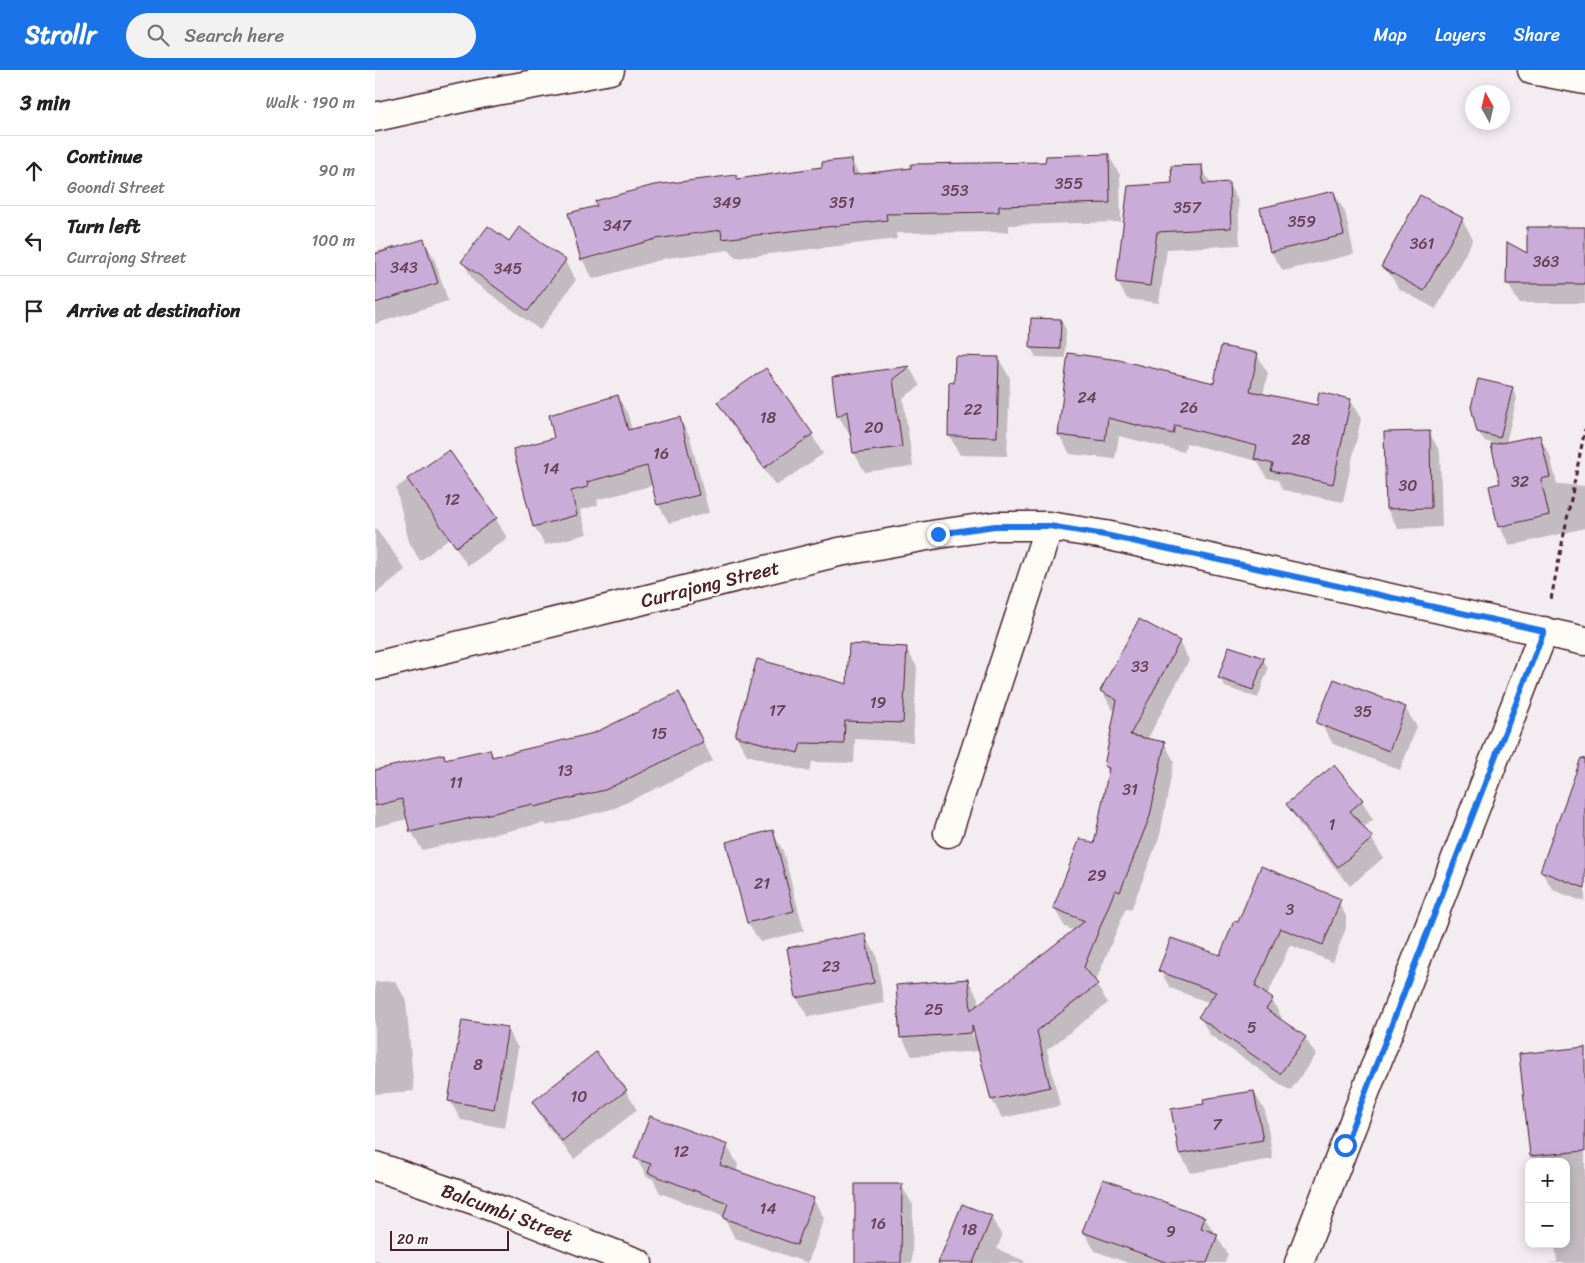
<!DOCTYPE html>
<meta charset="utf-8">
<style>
:root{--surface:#fff;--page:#f2f2f2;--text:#222;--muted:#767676;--line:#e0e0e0;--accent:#1a73e8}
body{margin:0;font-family:Sriracha,sans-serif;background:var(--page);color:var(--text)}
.controls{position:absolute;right:15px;bottom:15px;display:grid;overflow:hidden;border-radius:10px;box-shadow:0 2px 12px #0003}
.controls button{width:45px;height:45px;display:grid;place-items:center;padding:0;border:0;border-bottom:1px solid var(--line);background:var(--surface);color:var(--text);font:25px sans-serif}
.compass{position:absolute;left:1090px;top:15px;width:45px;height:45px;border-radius:50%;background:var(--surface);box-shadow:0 2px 12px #0003;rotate:352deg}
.scale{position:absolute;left:15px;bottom:12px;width:119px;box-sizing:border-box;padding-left:5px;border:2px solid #4a1f2b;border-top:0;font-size:14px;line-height:18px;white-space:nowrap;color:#4a1f2b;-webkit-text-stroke:4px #fdfcf7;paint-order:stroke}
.stop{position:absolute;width:15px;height:15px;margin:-11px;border:4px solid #1a73e8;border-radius:50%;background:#fff}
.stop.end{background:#1a73e8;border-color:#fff;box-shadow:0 1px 5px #0008}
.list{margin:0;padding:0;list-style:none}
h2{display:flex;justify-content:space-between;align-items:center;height:65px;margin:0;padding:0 20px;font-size:21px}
h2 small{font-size:16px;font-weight:400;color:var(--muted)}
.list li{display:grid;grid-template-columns:32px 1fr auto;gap:15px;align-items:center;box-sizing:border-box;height:70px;padding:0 20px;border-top:1px solid var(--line)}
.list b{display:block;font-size:19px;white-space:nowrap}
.list p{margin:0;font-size:16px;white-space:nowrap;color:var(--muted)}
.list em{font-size:16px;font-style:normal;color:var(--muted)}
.icon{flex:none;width:28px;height:28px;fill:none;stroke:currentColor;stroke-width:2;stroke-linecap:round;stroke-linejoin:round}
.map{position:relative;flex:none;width:1210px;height:1193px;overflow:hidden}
header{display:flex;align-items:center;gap:30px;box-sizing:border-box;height:70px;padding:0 25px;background:var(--accent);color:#fff}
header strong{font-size:24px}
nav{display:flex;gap:28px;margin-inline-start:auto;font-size:18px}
.search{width:350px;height:45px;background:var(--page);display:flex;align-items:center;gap:12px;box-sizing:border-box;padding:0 18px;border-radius:28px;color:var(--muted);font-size:19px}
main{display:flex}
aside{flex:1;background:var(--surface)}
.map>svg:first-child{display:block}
.shadow{fill:#0003;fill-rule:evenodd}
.building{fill:#caacd8;stroke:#4a1f2b}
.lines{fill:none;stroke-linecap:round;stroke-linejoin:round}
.minor-casing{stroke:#4a1f2b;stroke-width:31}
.secondary-casing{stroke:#4a1f2b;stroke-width:31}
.path{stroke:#4a1f2b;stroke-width:3;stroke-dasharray:5 4;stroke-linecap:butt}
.minor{stroke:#fdfcf7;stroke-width:28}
.secondary{stroke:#fdfcf7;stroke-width:28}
.route{stroke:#1a73e8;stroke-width:6}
.labels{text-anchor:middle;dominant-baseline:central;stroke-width:4.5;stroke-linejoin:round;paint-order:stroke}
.number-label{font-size:16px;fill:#6a4256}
.street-label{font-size:19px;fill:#4a1f2b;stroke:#fdfcf7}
</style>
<header>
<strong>Strollr</strong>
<div class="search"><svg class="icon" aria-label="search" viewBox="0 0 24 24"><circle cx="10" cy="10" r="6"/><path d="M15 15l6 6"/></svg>Search here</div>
<nav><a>Map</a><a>Layers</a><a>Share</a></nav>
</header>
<main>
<aside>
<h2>3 min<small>Walk · 190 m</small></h2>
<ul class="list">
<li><svg class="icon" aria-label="ahead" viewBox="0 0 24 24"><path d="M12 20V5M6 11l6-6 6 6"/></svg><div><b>Continue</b><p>Goondi Street</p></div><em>90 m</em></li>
<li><svg class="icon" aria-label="left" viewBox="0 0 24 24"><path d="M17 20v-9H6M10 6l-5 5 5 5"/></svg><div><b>Turn left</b><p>Currajong Street</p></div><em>100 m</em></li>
<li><svg class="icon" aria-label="arrive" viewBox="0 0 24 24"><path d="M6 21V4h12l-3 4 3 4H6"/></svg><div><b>Arrive at destination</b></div></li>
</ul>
</aside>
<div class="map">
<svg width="1210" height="1193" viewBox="0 0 1210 1193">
<rect width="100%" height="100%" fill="#f3ecf1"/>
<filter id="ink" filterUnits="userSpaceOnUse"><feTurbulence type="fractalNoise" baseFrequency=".02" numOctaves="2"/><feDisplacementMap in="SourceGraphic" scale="10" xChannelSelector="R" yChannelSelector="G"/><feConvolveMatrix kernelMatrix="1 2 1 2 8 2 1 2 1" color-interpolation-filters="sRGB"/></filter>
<g filter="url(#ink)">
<path class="shadow" d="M 734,86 L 745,105 L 746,152 L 634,155 L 634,162 L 521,163 L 522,169 L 360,188 L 355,180 L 292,188 L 218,209 L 207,189 L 361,106 L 363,110 L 449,98 L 476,90 L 485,106 L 672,93 Z
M 826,96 L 836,114 L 853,113 L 863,131 L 865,175 L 792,179 L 784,233 L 752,229 L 742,211 L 798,115 Z
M 959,122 L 970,142 L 979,184 L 908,201 L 896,182 Z
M 1087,149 L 1098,169 L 1061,239 L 1024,219 L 1012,200 Z
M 1210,158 L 1210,233 L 1144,233 L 1133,214 L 1153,185 Z
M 49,170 L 59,188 L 73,231 L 0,254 L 0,182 L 20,176 L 21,179 Z
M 134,173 L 190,191 L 201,210 L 165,260 L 99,212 L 88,192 Z
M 686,250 L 691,260 L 690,288 L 661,287 L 656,278 Z
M 694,284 L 840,315 L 882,285 L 893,303 L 888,325 L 943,336 L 975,330 L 986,349 L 968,432 L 908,420 L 903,410 L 892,408 L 882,391 L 811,373 L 809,382 L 744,366 L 740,389 L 695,384 L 684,365 Z
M 623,288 L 635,308 L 632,386 L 585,385 L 574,365 L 581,314 Z
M 535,298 L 545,316 L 528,328 L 538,396 L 490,402 L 479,383 L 476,364 L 475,366 L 464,347 L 458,308 Z
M 391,300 L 437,365 L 448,384 L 401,416 L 355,352 L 344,332 Z
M 1137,318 L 1142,328 L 1131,373 L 1164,366 L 1175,385 L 1182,414 L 1210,416 L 1210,458 L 1135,476 L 1124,456 L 1127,414 L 1124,375 L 1109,371 L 1103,361 Z
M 243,327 L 253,345 L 257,360 L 304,348 L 315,367 L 334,443 L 294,453 L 283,434 L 279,415 L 222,430 L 223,435 L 205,440 L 212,464 L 170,475 L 159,456 L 181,369 Z
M 1054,362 L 1065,382 L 1067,457 L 1023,459 L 1012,439 L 1011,363 Z
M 73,382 L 121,449 L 132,468 L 93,496 L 74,468 L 45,491 L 34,472 L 21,418 Z
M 0,458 L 19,483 L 30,500 L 0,524 Z
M 804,572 L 814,590 L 772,670 L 789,673 L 799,691 L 785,765 L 756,840 L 751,838 L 720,913 L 733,933 L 672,980 L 685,1036 L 627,1048 L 617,1030 L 605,981 L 537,986 L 527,968 L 593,910 L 603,928 L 604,935 L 700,861 L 690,857 L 679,838 L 720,775 L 734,704 L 730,696 L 741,641 L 737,639 L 727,621 ZM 595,957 L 601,966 L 601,971 L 593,958 Z
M 531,578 L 542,597 L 538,672 L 480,669 L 479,693 L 437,692 L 434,702 L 372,685 L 361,666 L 473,616 Z
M 888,589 L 893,599 L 883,628 L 850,617 L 845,608 Z
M 303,624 L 338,691 L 240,738 L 171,756 L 169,753 L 47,780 L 36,761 L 33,749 L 0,757 L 0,696 L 3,701 L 68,686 L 71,690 L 115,680 L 119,688 L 220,664 Z
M 1030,638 L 1042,657 L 1025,700 L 958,674 L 947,655 Z
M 959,697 L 987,731 L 998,750 L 988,758 L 997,769 L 1008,788 L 975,816 L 924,754 L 912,735 Z
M 1210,736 L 1210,832 L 1178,820 L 1166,801 Z
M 397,761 L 408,781 L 429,861 L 385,872 L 373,853 L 353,773 Z
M 961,828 L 971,846 L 971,858 L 958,892 L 915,875 L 892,926 L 897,930 L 907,948 L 905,950 L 930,968 L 941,985 L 915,1021 L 835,965 L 825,947 L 835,933 L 795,918 L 785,900 L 846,887 L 864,854 Z
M 489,865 L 501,884 L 509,933 L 433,947 L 422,928 L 413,879 Z
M 20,911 L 31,930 L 39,1021 L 0,1024 L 0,912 Z
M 132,959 L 143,978 L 130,1058 L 86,1050 L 75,1031 Z
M 1210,978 L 1210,1193 L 1170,1193 L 1182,1192 L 1180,1174 L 1191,1174 L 1191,1092 L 1159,1092 L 1156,1086 Z
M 251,1021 L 262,1040 L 199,1089 L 169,1052 L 158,1033 Z
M 879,1022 L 890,1041 L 898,1089 L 816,1103 L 805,1084 L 798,1040 L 830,1035 Z
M 352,1076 L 363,1095 L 361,1102 L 438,1129 L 449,1148 L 433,1193 L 360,1168 L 349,1148 L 350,1147 L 285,1123 L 278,1109 L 272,1107 L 261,1088 Z
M 729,1111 L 830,1148 L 853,1184 L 850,1193 L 753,1193 L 720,1181 L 708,1161 Z
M 526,1115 L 538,1135 L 537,1193 L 481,1193 Z
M 616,1147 L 627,1166 L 622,1179 L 648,1190 L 650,1193 L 564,1193 Z
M 0,1190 L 10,1193 L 0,1193 Z"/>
<path class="building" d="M 734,84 L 735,133 L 624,136 L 624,142 L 511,144 L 512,150 L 347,169 L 346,160 L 281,169 L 206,190 L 193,143 L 222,136 L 220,131 L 279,115 L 361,105 L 362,109 L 447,97 L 447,92 L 476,89 L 478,105 L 536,98 L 536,94 L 670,92 L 671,86 Z
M 827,95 L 828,114 L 854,112 L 856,158 L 782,162 L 775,216 L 741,212 L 753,116 L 797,113 L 796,96 Z
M 959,121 L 969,165 L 895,182 L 885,138 Z
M 1045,125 L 1088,148 L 1049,221 L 1006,197 Z
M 113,156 L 134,171 L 144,157 L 191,190 L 153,241 L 86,192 Z
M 1152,157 L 1210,157 L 1210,214 L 1131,214 L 1132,172 L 1152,183 Z
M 49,169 L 63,213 L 0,233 L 0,184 Z
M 656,248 L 686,249 L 685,279 L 655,278 Z
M 846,276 L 883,283 L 875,321 L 942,335 L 944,322 L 976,329 L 958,414 L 896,401 L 898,394 L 879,389 L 882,376 L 800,355 L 798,364 L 733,348 L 730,371 L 683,365 L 693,283 L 744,290 L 839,313 Z
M 580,286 L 624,287 L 622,367 L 573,366 L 574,312 L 579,313 Z
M 535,296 L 518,309 L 527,377 L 478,383 L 472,341 L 462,347 L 457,307 Z
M 391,298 L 438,364 L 389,398 L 342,332 Z
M 1103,309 L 1138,317 L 1125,368 L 1102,362 L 1096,337 Z
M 243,325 L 253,360 L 305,347 L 324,425 L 282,435 L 272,396 L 212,412 L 213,417 L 196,421 L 202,445 L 158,457 L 138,379 L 179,368 L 174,345 Z
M 1055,361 L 1056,438 L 1011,439 L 1009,362 Z
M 1165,365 L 1175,407 L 1166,409 L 1174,445 L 1123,457 L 1114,416 L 1125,413 L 1116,375 Z
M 74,380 L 122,448 L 81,477 L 32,409 Z
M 764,549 L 805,571 L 755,665 L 790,672 L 775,746 L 745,822 L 740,820 L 709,897 L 723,914 L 662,961 L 675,1017 L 616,1030 L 597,955 L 597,963 L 525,968 L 521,915 L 593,909 L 596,940 L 710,851 L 678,838 L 705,768 L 719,774 L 734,698 L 729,696 L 742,630 L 725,621 Z
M 474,574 L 532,577 L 528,653 L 470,651 L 469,674 L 426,673 L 423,683 L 360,666 L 382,589 L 472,614 Z
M 854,576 L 889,588 L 878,620 L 843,608 Z
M 959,609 L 1031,637 L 1014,681 L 941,653 Z
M 304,622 L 328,672 L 230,720 L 159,737 L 158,734 L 35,762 L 27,729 L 0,736 L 0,700 L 69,684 L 70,689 L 115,679 L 117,687 L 219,663 Z
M 1206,688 L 1210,689 L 1210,818 L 1165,801 Z
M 959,695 L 988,730 L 975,741 L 998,768 L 963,797 L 911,734 Z
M 398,760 L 419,841 L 372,853 L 351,772 Z
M 886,796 L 966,829 L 948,875 L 905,858 L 880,916 L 898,929 L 891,939 L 931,967 L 905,1004 L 823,947 L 841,922 L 783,901 L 796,868 L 845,885 L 859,851 L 863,852 Z
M 490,863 L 499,913 L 421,928 L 412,878 Z
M 87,950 L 133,957 L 119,1039 L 73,1031 Z
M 1210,977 L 1210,1081 L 1155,1086 L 1144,984 Z
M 221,982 L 252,1020 L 187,1071 L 157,1032 Z
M 879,1021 L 888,1070 L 804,1084 L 796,1039 L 829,1034 L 828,1029 Z
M 275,1046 L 353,1075 L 345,1095 L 439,1128 L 422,1175 L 348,1148 L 353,1133 L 273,1103 L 276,1094 L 259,1088 Z
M 728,1109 L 830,1147 L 826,1158 L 843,1164 L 832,1193 L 793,1193 L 707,1162 Z
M 480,1114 L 527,1114 L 526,1193 L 480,1193 Z
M 587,1134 L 617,1146 L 598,1193 L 563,1193 Z"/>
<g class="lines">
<defs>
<path id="minor" d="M 0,596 L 464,482 L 563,464 L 620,456 L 674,456 L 730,465 L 1210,571
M 573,763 L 674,456
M 0,1096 L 99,1130 L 263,1193
M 924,1193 L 1169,561"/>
<path id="secondary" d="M 1157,0 L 1210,10
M 0,47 L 105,24 L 235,0"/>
</defs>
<use href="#minor" class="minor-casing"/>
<use href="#secondary" class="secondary-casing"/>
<path class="path" d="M 1176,529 L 1210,359"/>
<use href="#minor" class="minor"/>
<use href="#secondary" class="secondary"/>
</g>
</g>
<g class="lines" filter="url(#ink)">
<path class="route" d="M 563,464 L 620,456 L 674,456 L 730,465 L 1169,561 L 970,1075"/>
</g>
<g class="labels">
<g class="number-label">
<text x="694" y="113">355</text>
<text x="580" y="120">353</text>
<text x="352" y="132">349</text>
<text x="467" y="132">351</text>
<text x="812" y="137">357</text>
<text x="927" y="151">359</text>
<text x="242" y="155">347</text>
<text x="1047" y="173">361</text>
<text x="1171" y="191">363</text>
<text x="29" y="197">343</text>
<text x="133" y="198">345</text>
<text x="712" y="327">24</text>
<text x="814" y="337">26</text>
<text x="598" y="339">22</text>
<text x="393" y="347">18</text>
<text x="499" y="357">20</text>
<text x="926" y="369">28</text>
<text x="286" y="383">16</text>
<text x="176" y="398">14</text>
<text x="1145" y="411">32</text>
<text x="1033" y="415">30</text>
<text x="77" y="429">12</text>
<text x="765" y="596">33</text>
<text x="503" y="632">19</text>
<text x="402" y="640">17</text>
<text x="988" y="641">35</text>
<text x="284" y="663">15</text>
<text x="190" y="700">13</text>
<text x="81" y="712">11</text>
<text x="755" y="719">31</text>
<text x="957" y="754">1</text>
<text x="722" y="805">29</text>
<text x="387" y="813">21</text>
<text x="915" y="839">3</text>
<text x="456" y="896">23</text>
<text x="559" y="939">25</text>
<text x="877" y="957">5</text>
<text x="103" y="994">8</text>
<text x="204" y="1026">10</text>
<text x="842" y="1054">7</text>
<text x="306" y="1081">12</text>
<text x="393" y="1138">14</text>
<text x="503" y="1153">16</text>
<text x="594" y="1159">18</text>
<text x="796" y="1161">9</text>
</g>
<g class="street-label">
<text transform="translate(335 514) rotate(-14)">Currajong Street</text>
<text transform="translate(132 1143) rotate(20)">Balcumbi Street</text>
</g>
</g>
</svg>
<div class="controls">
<button>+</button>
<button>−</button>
</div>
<svg class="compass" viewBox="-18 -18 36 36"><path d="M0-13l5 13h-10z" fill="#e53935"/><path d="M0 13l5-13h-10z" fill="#767676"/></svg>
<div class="scale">20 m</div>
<div class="stop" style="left:970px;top:1075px"></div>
<div class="stop end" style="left:563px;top:464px"></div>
</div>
</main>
